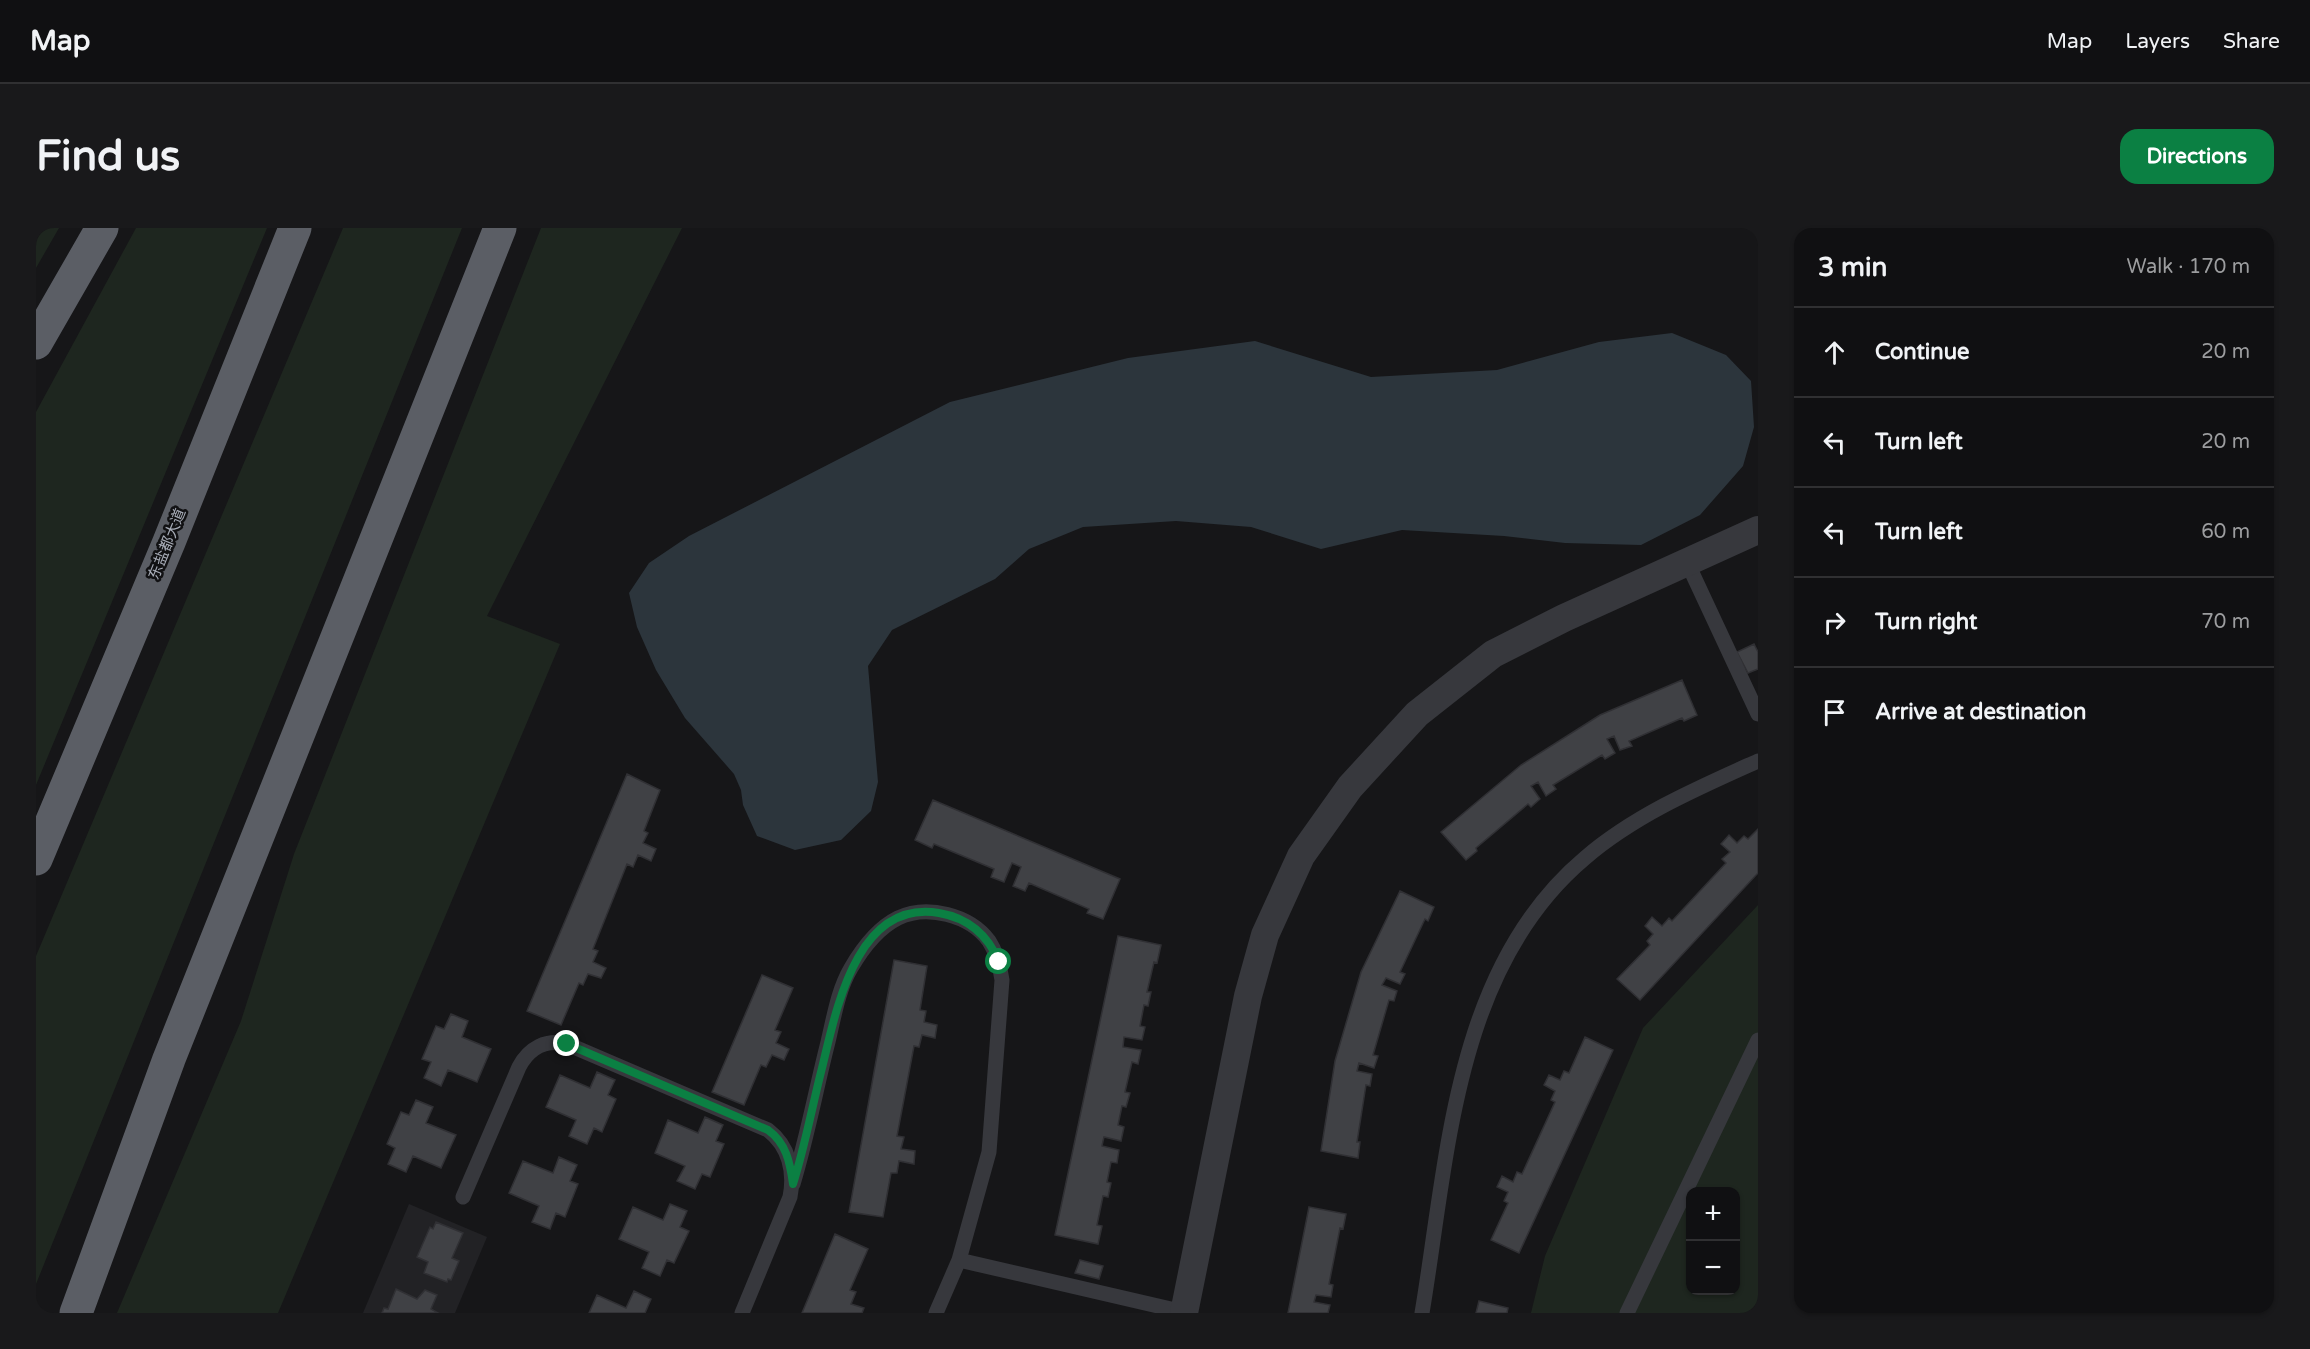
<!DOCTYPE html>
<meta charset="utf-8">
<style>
:root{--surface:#101012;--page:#19191b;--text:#f1f3f6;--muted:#9c9d9f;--line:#303032;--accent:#0b8043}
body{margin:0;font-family:"Varela Round","Noto Sans SC",sans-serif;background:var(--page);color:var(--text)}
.controls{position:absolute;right:18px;bottom:18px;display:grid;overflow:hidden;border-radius:12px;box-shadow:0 2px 4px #0004}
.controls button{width:54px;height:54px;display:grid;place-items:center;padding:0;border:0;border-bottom:2px solid var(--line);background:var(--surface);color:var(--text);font:30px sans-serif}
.stop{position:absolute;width:18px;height:18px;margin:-14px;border:4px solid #0b8043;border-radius:50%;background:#fff}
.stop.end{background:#0b8043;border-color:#fff;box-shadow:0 2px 6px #0008}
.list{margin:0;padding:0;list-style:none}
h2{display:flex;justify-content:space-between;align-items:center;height:78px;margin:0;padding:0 24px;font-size:26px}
h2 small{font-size:20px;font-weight:400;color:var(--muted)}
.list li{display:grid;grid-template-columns:39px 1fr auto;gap:18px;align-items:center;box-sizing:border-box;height:90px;padding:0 24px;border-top:2px solid var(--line)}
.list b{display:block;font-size:22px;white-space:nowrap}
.list em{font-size:20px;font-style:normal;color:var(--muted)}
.icon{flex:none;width:33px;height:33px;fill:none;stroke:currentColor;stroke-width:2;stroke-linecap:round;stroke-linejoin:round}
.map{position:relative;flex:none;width:1722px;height:1085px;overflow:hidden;border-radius:18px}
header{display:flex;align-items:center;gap:36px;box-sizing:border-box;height:84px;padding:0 30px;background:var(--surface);border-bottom:2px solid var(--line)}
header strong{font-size:28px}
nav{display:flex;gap:33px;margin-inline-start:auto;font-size:21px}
.intro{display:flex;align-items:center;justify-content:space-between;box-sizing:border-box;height:144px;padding:0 36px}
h1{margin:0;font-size:42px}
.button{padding:15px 27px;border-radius:18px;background:var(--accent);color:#fff;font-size:21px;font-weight:700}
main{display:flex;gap:36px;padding:0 36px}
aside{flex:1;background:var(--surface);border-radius:18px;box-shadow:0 2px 4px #0004}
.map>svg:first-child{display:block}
.built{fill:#222225}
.green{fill:#1e261f;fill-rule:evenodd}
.water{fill:#2c353c}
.building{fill:#404145;stroke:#303034;stroke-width:1.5}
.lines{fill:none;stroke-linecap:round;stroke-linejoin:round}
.service{stroke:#37383d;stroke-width:15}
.minor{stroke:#37383d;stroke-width:28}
.trunk{stroke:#5b5e65;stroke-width:33}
.route{stroke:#0b8043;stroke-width:8}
.labels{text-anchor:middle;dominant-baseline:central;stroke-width:5;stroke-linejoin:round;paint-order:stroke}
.street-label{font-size:15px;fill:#a8adb8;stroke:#111113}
</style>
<header>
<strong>Map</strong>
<nav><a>Map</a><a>Layers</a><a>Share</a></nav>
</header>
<div class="intro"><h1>Find us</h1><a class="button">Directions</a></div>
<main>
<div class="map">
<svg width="1722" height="1085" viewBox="0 0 1722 1085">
<rect width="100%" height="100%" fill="#161618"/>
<path class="built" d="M 373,976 L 451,1009 L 419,1085 L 327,1085 Z"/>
<path class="green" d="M 0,0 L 23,0 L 0,40 Z
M 100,0 L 231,0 L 0,557 L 0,184 Z
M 307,0 L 426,0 L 0,1056 L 0,728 Z
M 505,0 L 646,0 L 451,388 L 524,416 L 242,1085 L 81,1085 L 205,793 L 258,626 Z
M 1722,677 L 1722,1085 L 1495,1085 L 1509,1028 L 1607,800 ZM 1654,964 L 1700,964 L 1700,1062 L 1654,1062 Z"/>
<path class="water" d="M 1636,105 L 1690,127 L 1715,153 L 1718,199 L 1707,238 L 1664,287 L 1605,317 L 1529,315 L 1468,308 L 1366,302 L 1285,321 L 1215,299 L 1140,293 L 1047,299 L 993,321 L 959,351 L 856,402 L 832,438 L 842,554 L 835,583 L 805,612 L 759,622 L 721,608 L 707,577 L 705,562 L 698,546 L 649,490 L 620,442 L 601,399 L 593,365 L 613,335 L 653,308 L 914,174 L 1092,130 L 1219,113 L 1335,149 L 1461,142 L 1563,114 Z"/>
<path class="building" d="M 1718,416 L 1722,424 L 1722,441 L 1712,445 L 1701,424 Z
M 1646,452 L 1661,487 L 1648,493 L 1646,490 L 1593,513 L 1596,518 L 1584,522 L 1578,508 L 1571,511 L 1579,525 L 1569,531 L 1566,527 L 1517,557 L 1520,561 L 1510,568 L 1502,554 L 1495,558 L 1504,571 L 1495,579 L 1492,576 L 1440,620 L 1441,623 L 1430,632 L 1405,604 L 1485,537 L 1564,487 Z
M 591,546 L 624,562 L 608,603 L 612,605 L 607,615 L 620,621 L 615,633 L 602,627 L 597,639 L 591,636 L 557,721 L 562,723 L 557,734 L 570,740 L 565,750 L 552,746 L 547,757 L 543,755 L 525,797 L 491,783 Z
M 897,572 L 1084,651 L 1067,691 L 1051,685 L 1053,681 L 993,655 L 989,663 L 977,658 L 985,639 L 976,635 L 968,654 L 955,649 L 958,641 L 898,616 L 896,620 L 879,612 Z
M 1722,601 L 1722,645 L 1604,772 L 1581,751 L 1614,717 L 1611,713 L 1617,706 L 1609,698 L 1616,689 L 1626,698 L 1633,690 L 1636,693 L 1690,635 L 1686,631 L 1694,624 L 1685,616 L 1693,607 L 1701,615 L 1708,608 L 1712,611 Z
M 1364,663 L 1398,679 L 1392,693 L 1389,691 L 1364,744 L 1369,746 L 1364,756 L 1350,750 L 1346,757 L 1361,763 L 1358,773 L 1353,772 L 1337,827 L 1342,828 L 1338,840 L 1323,835 L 1321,843 L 1336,846 L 1334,858 L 1330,857 L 1321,914 L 1324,914 L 1322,930 L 1285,923 L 1299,833 L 1325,744 Z
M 1082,708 L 1125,717 L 1121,735 L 1118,734 L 1111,764 L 1115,764 L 1112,778 L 1108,777 L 1104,798 L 1109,799 L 1106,812 L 1088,809 L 1087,819 L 1105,822 L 1102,836 L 1096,834 L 1089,864 L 1094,865 L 1090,879 L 1086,878 L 1082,897 L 1088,899 L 1085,913 L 1068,909 L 1067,913 L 1066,918 L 1083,922 L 1081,935 L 1075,934 L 1071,954 L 1075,955 L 1072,969 L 1067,968 L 1061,997 L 1066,998 L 1062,1016 L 1019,1007 Z
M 858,732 L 891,738 L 884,782 L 890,783 L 888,794 L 901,797 L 899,810 L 886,807 L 883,819 L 878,818 L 861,908 L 868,909 L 865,921 L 879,923 L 878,936 L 863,933 L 861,945 L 855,945 L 847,989 L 813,984 Z
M 726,747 L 757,760 L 739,802 L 745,804 L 740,815 L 753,821 L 748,832 L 736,827 L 730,839 L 725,837 L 708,877 L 676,864 Z
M 415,786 L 432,793 L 426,809 L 455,821 L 441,854 L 412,842 L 405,858 L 388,850 L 395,834 L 386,831 L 400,798 L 408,801 Z
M 1549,809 L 1577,822 L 1483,1025 L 1455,1012 L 1472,975 L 1468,973 L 1472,964 L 1461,959 L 1466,948 L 1477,954 L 1481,944 L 1486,946 L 1519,874 L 1515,872 L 1519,863 L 1508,857 L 1513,847 L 1524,852 L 1528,843 L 1533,845 Z
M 561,844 L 579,852 L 572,867 L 580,871 L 566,904 L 558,900 L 551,916 L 533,908 L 540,892 L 510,879 L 524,847 L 554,860 Z
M 380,872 L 397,879 L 390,895 L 420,907 L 405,940 L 377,928 L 370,944 L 352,936 L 359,920 L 351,916 L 365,884 L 373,887 Z
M 669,889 L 687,897 L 680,913 L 688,916 L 674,949 L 666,946 L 659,961 L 641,953 L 649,938 L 619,925 L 632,892 L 662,905 Z
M 523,929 L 541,937 L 534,953 L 542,956 L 529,989 L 520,985 L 514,1001 L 496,994 L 503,978 L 473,965 L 487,933 L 517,945 Z
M 634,976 L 651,983 L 644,999 L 653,1003 L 638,1035 L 631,1032 L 624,1048 L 606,1040 L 613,1024 L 583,1011 L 597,979 L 627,992 Z
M 1273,979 L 1310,986 L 1307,1001 L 1304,1000 L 1293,1056 L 1297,1057 L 1295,1069 L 1280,1067 L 1278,1074 L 1294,1077 L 1292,1085 L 1252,1085 Z
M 400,994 L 427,1005 L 416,1030 L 423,1033 L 415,1052 L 412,1051 L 411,1054 L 388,1045 L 392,1034 L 381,1029 L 394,999 L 397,1001 Z
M 799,1006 L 832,1021 L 814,1062 L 820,1064 L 815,1076 L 828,1080 L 826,1085 L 766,1085 Z
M 1044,1032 L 1067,1038 L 1063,1051 L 1039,1045 Z
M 360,1061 L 381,1071 L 389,1062 L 401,1067 L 395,1081 L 402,1085 L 346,1085 L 348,1080 L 352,1081 Z
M 598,1063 L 615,1071 L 609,1085 L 553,1085 L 561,1067 L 590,1080 Z
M 1443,1073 L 1472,1080 L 1471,1085 L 1440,1085 Z"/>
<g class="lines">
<path class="service" d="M 1651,334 L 1722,486
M 757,956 C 771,910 780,861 792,814 C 798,789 802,762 815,740 C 826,721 842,700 862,690 C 891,676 934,687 953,713 C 961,725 964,738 966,752 L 953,924 L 923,1032 L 900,1085
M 427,969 L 483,839 C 493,820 510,811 531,816 L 732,902 C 753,918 759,944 754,969 L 706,1085
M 923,1032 L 1148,1084
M 1386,1085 C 1412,930 1418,740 1549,630 C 1599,587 1662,560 1722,533
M 1591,1085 L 1722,812"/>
<path class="minor" d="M 1148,1085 L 1212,768 L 1229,707 L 1265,628 L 1314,559 L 1381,486 L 1457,426 L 1528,390 L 1722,302"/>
<path class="trunk" d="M 0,115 L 66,0
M 0,631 L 133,314 L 259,0
M 40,1085 L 133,831 L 464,0"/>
</g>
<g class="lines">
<path class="route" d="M 531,816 L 732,902 C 750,915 754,934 757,956 C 769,918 776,879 786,840 C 800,783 820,671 903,685 C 932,690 952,707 963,734"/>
</g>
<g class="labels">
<g class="street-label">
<text transform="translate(131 316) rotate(-68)">东盐都大道</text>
</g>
</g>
</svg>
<div class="controls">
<button>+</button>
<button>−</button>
</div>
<div class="stop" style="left:963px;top:734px"></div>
<div class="stop end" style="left:531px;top:816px"></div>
</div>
<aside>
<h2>3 min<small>Walk · 170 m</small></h2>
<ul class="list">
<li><svg class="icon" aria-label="ahead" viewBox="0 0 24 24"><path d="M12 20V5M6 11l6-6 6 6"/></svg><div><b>Continue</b></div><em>20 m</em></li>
<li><svg class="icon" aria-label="left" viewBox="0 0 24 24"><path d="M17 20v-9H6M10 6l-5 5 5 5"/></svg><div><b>Turn left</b></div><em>20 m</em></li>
<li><svg class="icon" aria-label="left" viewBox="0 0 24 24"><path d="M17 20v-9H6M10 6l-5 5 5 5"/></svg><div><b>Turn left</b></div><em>60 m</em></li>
<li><svg class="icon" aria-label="right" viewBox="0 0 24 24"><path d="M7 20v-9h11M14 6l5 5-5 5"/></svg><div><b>Turn right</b></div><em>70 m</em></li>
<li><svg class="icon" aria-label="arrive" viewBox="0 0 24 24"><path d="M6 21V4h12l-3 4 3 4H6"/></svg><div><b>Arrive at destination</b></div></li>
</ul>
</aside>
</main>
